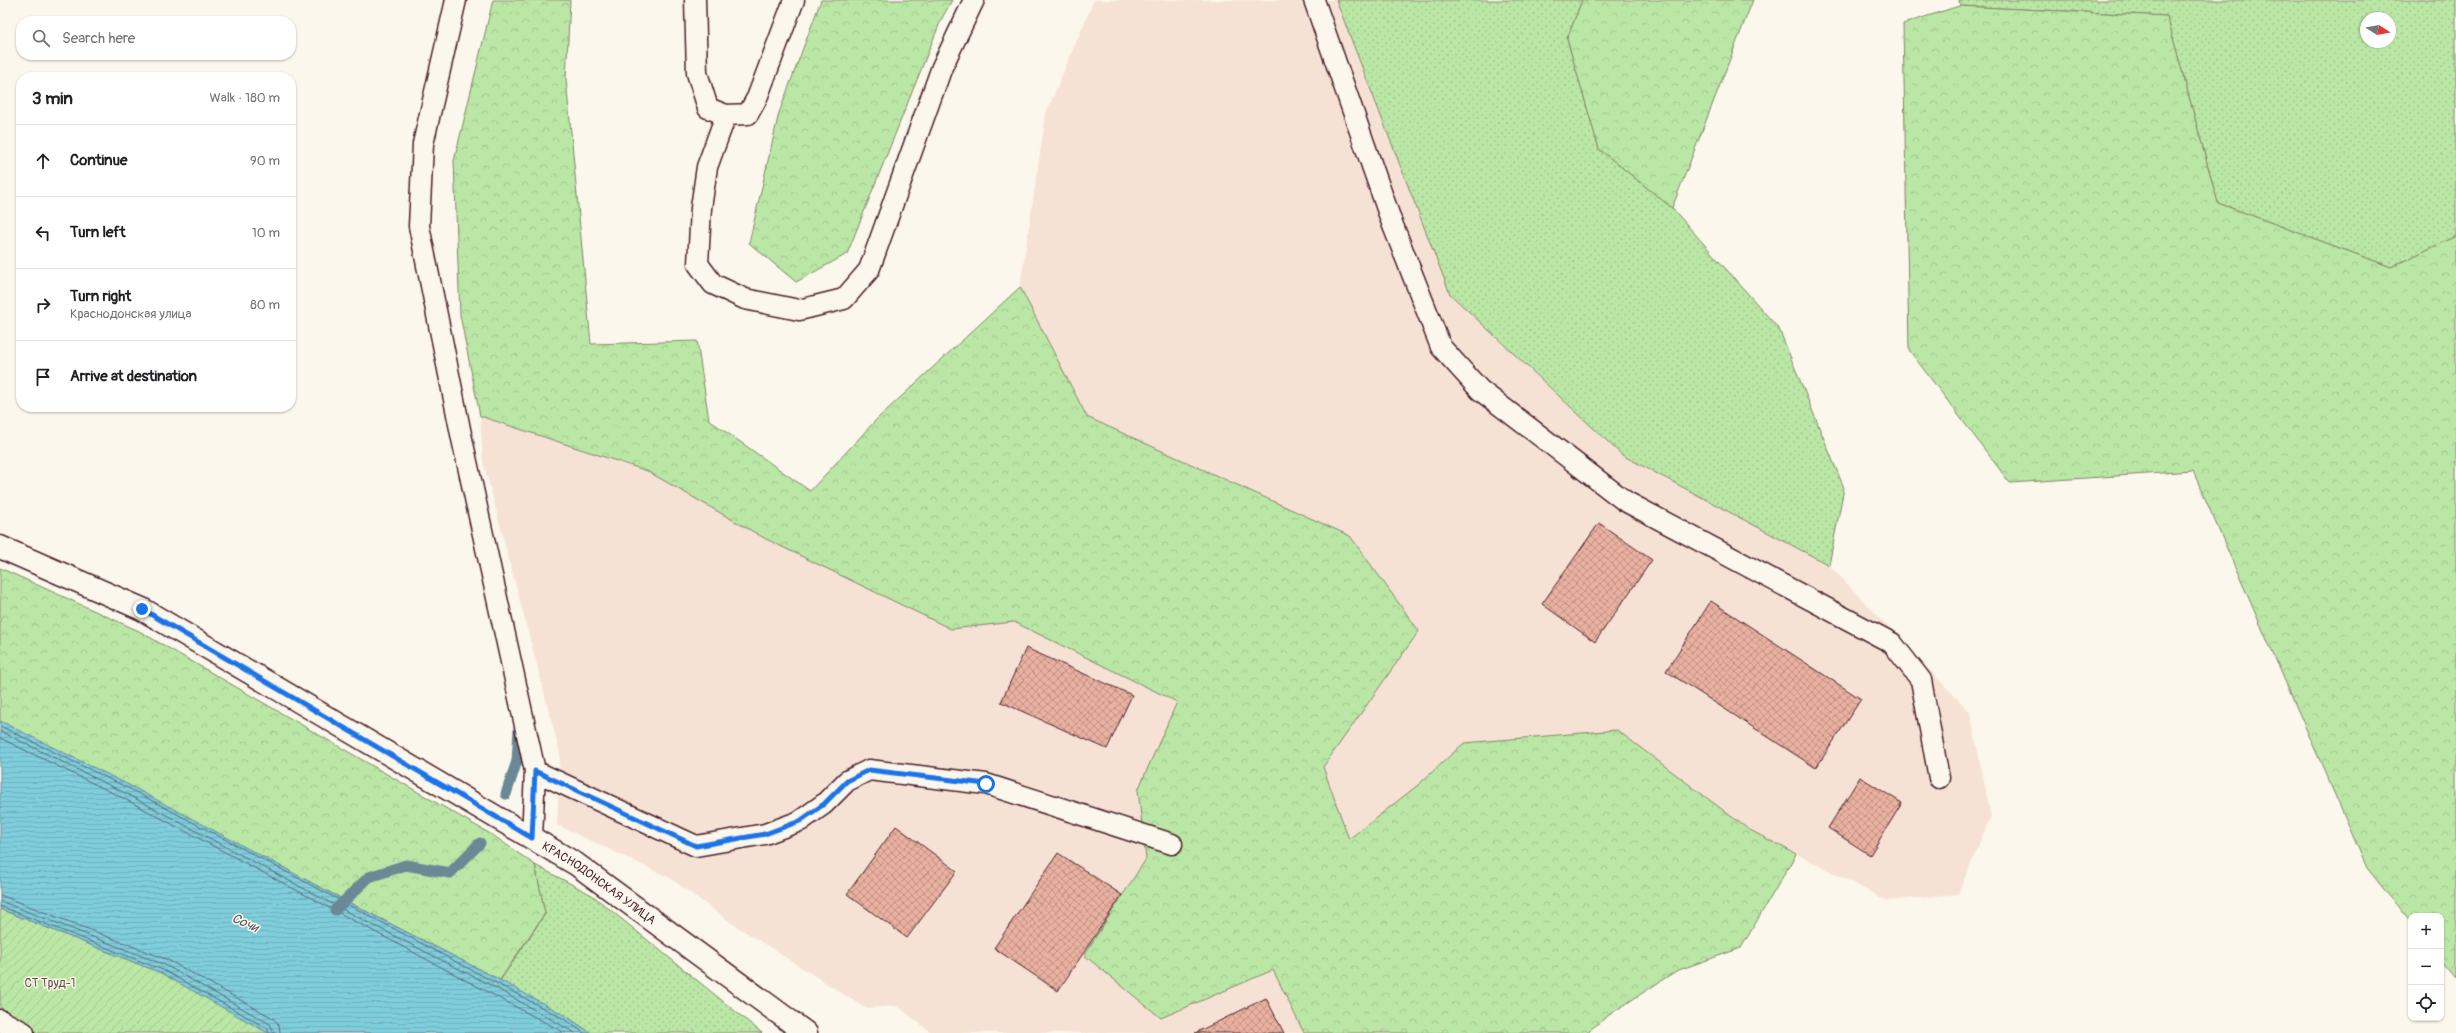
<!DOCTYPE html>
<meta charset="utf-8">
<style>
:root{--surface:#fff;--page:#f6f6f6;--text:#202124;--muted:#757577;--line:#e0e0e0}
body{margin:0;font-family:Pangolin,sans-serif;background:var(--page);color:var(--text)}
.controls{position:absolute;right:12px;bottom:12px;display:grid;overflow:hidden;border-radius:8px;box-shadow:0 1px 3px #0004}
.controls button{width:36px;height:36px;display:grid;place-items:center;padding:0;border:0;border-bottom:1px solid var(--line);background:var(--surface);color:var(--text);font:20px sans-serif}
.compass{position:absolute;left:2360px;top:12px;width:36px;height:36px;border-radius:50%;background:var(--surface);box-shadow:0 1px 3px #0004;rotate:101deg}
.stop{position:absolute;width:12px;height:12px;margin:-9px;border:3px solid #1a73e8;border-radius:50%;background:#fff}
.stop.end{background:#1a73e8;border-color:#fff;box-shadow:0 1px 4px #0008}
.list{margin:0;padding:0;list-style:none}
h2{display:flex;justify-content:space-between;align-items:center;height:52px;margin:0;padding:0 16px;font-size:17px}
h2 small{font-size:13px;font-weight:400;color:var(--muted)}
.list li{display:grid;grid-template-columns:26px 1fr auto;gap:12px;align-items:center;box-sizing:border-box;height:72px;padding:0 16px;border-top:1px solid var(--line)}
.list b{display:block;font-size:15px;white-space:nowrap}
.list p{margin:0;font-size:13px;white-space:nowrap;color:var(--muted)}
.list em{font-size:13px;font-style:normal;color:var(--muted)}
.icon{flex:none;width:22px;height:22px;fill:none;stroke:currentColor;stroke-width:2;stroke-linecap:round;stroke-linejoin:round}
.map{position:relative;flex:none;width:2456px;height:1033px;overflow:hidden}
.search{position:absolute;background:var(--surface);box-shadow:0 1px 3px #0004;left:16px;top:16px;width:280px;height:44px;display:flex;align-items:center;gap:10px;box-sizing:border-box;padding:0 14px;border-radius:16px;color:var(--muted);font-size:15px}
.panel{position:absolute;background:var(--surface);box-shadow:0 1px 3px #0004;left:16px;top:72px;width:280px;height:340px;border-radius:16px}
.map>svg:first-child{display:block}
.built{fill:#f6e2d5}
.grass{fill:url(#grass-dots);stroke:#828368;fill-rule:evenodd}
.forest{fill:url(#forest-crowns);stroke:#828368}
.garden{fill:url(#garden-furrows);stroke:#828368}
.water{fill:url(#water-rules);stroke:#6a8895}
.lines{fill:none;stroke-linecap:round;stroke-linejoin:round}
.shore{stroke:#5f6572;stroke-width:1}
.stream{stroke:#6a8895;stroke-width:11}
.building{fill:url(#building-cross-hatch);stroke:#4a1f2b}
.lane-casing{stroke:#4a1f2b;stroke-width:23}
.street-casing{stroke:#4a1f2b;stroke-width:25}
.secondary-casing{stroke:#4a1f2b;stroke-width:25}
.lane{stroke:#fbf7ec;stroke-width:20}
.street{stroke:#fbf7ec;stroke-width:22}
.secondary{stroke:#fbf7ec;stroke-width:22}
.route{stroke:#1a73e8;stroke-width:5}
.labels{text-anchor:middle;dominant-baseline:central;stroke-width:3;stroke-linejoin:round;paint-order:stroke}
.street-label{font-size:12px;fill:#4a1f2b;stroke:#fbf7ec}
.park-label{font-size:12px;fill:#66514a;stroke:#fbf7ec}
.water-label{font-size:13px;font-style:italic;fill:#5a5460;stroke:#fbf7ec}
</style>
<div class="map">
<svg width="2456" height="1033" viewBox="0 0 2456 1033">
<defs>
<pattern id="grass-dots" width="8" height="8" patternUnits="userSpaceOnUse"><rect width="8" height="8" fill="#bae7a5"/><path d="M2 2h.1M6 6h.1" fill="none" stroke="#a1c68e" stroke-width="1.8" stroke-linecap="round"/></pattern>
<pattern id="forest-crowns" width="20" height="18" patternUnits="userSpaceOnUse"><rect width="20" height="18" fill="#bae7a5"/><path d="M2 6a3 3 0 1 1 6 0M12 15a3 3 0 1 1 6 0" fill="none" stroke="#a1c68e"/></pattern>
<pattern id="garden-furrows" width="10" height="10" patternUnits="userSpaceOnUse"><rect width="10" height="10" fill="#bae7a5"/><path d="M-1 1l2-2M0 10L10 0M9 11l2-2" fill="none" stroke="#a1c68e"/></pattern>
<pattern id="water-rules" width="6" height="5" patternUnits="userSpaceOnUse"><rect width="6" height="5" fill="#7fcedc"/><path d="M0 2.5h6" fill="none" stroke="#6fb0bd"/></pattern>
<pattern id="building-cross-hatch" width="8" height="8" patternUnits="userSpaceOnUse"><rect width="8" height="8" fill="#e9b1a0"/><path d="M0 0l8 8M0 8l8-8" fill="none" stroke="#bf8f83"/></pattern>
</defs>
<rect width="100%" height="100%" fill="#fbf7ec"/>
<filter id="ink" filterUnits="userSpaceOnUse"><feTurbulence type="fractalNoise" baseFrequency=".025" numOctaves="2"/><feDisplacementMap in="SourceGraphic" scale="8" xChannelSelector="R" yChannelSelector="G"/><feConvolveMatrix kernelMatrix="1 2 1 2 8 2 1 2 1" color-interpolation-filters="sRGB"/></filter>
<g filter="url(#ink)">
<path class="built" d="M 1094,0 L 1336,0 L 1450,294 L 1622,455 L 1829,565 L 1970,712 L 1991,816 L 1958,894 L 1888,901 L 1748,829 L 1617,730 L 1464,743 L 1418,785 L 1349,839 L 1323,767 L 1419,631 L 1350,536 L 1087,417 L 1020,287 L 1046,113 Z
M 480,416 L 647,471 L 951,629 L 1014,622 L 1177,702 L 1138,790 L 1146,859 L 1084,955 L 1161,1018 L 1274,970 L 1304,1033 L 932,1033 L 897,1006 L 865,1008 L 730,922 L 670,878 L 557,825 L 560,753 L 483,461 Z"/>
<path class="grass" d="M 1336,0 L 1582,0 L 1567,39 L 1599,149 L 1672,208 L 1779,329 L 1844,488 L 1829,565 L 1622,455 L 1450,294 Z
M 1959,0 L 2456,0 L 2456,236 L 2391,267 L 2218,203 L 2167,16 L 1960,6 ZM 2366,18 L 2390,18 L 2390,42 L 2366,42 Z
M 535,865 L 592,895 L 762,1033 L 591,1033 L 566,1016 L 500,981 L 545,914 Z"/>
<path class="forest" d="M 493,0 L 570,0 L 566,79 L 591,344 L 697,341 L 709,420 L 810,491 L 876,420 L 1020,287 L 1087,417 L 1350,536 L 1419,631 L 1323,767 L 1349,839 L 1418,785 L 1464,743 L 1617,730 L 1748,829 L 1796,854 L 1741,948 L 1676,971 L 1609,1015 L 1586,1033 L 1304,1033 L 1273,970 L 1161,1018 L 1084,955 L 1146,859 L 1138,790 L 1177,702 L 1014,622 L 951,629 L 766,539 L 647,471 L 480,416 L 460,315 L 454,161 Z
M 821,0 L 952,0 L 941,20 L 847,254 L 796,282 L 749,243 L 779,113 Z
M 1582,0 L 1753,0 L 1672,208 L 1599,149 L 1567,39 Z
M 1959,6 L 2167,16 L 2218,203 L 2391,267 L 2456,236 L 2456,979 L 2441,961 L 2441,916 L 2411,916 L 2411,923 L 2367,868 L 2193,471 L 2010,483 L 1909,350 L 1903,24 Z
M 0,568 L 139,631 L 494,836 L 535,865 L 545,913 L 500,980 L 0,723 Z"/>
<path class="garden" d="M 0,909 L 161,973 L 275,1033 L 0,1033 Z"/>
<path class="water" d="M 0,721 L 129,785 L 344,900 L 500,980 L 566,1016 L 591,1033 L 268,1033 L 161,973 L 0,909 Z"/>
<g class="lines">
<path class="shore" d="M 0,726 L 128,788 L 564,1019 L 584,1033
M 0,731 L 125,793 L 340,908 L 496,988 L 575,1033
M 0,738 L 123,798 L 565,1033
M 0,895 L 168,960 L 273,1018 L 279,1025 L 280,1033
M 0,901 L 165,965 L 270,1024 L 274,1033
M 0,906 L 163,970 L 267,1028 L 269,1033"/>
<path class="stream" d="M 506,794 L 517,761 L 519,729
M 335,910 L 369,877 L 406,865 L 450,873 L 480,843"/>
</g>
<path class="building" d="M 1599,523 L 1652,560 L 1595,642 L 1542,604 Z
M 1711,601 L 1861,699 L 1816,768 L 1666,671 Z
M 1026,648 L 1132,695 L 1107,749 L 1001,702 Z
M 1860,777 L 1902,803 L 1870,855 L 1828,828 Z
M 896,826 L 957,871 L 907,938 L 847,894 Z
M 1058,853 L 1122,895 L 1058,991 L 994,948 Z
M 1266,998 L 1284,1033 L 1195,1033 Z"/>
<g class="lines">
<defs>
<path id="lane" d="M 456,0 L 423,144 L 419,226 L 462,439 L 535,771 L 532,838
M 695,0 L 697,73 L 708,108 L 726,115 L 748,114 L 757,98 L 794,0
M 1314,0 L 1392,223 L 1441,347 L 1480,390 L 1625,501 L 1892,643 L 1921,680 L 1939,778
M 726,115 L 707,167 L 701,208 L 698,264 L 713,284 L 745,299 L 799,310 L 844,299 L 869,270 L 942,67 L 974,0
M 535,771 L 696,846 L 765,834 L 800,821 L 824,804 L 847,781 L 869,770 L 986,784 L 1172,844"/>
<path id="street" d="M 0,1021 L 23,1033"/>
<g id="secondary">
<path id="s1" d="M 0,547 L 142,609 L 576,864 L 806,1033"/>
</g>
</defs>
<use href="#lane" class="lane-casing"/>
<use href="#street" class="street-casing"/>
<use href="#secondary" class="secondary-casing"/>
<use href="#lane" class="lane"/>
<use href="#street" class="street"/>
<use href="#secondary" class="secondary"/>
</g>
</g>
<g class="lines" filter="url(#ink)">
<path class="route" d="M 142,609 L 532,838 L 535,771 L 696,846 L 765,834 L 800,821 L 824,804 L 847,781 L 869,770 L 986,784"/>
</g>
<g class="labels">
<g class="street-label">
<text stroke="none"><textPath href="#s1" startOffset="688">КРАСНОДОНСКАЯ УЛИЦА</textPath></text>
</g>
<g class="park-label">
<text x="50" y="983">СТ Труд-1</text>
</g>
<g class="water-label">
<text transform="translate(245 923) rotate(24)">Сочи</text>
</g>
</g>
</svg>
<div class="controls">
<button>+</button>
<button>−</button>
<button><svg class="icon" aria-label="locate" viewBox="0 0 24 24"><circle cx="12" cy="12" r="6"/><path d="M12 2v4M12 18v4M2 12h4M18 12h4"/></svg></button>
</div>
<svg class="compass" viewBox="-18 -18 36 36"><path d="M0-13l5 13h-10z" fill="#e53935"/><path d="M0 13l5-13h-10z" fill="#757577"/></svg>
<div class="stop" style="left:986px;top:784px"></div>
<div class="stop end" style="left:142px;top:609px"></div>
<div class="search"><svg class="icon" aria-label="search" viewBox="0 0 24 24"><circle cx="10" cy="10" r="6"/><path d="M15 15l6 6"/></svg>Search here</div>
<section class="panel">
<h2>3 min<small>Walk · 180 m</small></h2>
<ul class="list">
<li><svg class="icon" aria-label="ahead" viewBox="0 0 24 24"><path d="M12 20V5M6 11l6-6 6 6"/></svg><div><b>Continue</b></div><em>90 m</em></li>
<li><svg class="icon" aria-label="left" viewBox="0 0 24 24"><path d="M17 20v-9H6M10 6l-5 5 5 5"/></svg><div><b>Turn left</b></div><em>10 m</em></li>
<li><svg class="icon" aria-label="right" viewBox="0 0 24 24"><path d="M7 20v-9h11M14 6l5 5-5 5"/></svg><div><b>Turn right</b><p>Краснодонская улица</p></div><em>80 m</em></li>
<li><svg class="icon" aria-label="arrive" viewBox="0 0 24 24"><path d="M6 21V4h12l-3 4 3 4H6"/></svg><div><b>Arrive at destination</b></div></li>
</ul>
</section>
</div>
